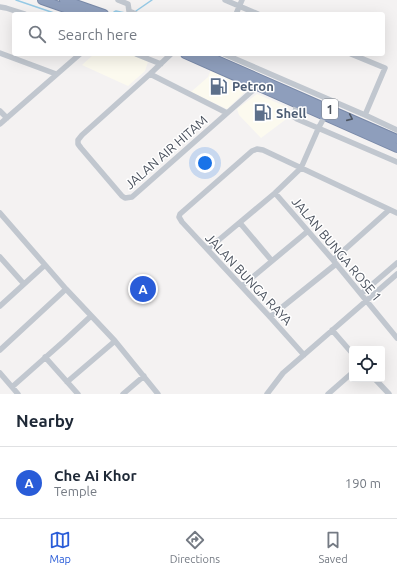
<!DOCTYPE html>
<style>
:root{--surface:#fff;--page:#f6f6f7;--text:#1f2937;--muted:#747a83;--line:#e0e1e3;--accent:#295cd8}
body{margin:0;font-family:Ubuntu,sans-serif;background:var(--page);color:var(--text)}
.controls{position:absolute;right:12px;bottom:12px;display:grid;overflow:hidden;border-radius:4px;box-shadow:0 4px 16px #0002}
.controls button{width:36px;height:36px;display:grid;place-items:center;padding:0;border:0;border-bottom:1px solid var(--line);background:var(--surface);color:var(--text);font:20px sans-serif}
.you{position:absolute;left:205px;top:163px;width:14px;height:14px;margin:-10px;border:3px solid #fff;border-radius:50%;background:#1a73e8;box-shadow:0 0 0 6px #1a73e833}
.badge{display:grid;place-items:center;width:26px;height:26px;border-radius:50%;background:var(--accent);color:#fff;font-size:13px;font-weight:700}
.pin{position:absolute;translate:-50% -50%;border:2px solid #fff;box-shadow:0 1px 4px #0006}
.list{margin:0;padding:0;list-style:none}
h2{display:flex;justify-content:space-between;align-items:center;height:52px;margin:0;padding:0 16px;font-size:17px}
h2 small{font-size:13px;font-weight:400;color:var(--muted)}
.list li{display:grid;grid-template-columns:26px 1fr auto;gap:12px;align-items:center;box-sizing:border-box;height:72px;padding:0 16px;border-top:1px solid var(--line)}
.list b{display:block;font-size:15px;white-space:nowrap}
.list p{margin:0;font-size:13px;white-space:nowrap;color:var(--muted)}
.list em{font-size:13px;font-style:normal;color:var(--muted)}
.icon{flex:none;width:22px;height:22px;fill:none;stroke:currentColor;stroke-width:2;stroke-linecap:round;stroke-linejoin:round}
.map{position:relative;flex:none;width:397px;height:394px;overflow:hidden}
.search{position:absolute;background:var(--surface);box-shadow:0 4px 16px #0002;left:12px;right:12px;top:12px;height:44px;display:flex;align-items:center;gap:10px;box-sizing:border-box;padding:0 14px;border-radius:4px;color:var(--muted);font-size:15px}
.sheet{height:124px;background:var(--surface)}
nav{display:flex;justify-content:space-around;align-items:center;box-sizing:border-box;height:56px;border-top:1px solid var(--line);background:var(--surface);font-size:11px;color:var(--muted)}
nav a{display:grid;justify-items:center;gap:2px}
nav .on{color:var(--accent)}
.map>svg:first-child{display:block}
.commercial{fill:#fcfaef}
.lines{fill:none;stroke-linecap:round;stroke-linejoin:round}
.stream{stroke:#96cae6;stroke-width:1.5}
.highway-casing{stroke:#7989a8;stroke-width:10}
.minor{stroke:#c1c7cf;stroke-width:5.5}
.highway{stroke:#8e9ebc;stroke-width:8}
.oneway{stroke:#4e5663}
.labels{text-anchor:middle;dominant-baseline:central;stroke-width:3;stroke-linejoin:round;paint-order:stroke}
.shield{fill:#fff;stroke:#81868e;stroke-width:1}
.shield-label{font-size:12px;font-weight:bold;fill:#4b525e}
.service-label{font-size:13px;font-weight:bold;fill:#4e5e75;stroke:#fff;text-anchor:start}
.street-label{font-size:13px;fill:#4b525e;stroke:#fff}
</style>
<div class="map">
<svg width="397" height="394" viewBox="0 0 397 394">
<rect width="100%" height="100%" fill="#f4f2f2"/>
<path class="commercial" d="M 94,54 L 131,54 L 148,62 L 145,71 L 128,86 L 82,65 Z
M 211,70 L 246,86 L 247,90 L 227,109 L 191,92 L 208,77 Z
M 257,94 L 289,108 L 285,120 L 261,138 L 239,115 L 237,109 Z"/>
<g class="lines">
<path class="stream" d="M 16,0 L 57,14
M 136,11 L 152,0
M 114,12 L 116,11 L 130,14"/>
<defs>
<path id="highway" d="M 42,0 L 82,14
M 64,0 L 104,14
M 185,54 L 397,148
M 203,54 L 397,139"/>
</defs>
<use href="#highway" class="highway-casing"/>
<path class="minor" d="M 118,0 L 128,4 L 129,11 L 136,14
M 225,0 L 258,14
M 0,7 L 6,8 L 25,14
M 236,14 L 242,0
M 0,53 L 56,74
M 136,54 L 161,64
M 171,54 L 150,74 L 82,135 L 78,140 L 78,144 L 81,148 L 122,196 L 125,198 L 132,197 L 259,85
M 224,54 L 365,115 L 397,130
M 351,54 L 385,68 L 365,115
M 150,74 L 227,113
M 297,103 L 294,117 L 297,119 L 397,162
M 0,111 L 7,118
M 0,124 L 80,54
M 275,193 L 333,260 L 397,338
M 0,213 L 66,289 L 115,341 L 158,394
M 240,223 L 272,261
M 208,249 L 275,193 L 301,168 L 319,127 L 326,114
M 0,257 L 24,284
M 333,260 L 389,210
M 242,286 L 308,231
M 361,294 L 397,263
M 0,306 L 45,265
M 270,317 L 336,264
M 332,330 L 352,353
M 0,350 L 66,289
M 304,355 L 270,317 L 182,222 L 179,217 L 180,214 L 252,151 L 257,149 L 263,150 L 397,213
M 45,357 L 78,394
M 0,373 L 18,394
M 375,379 L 389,394
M 67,382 L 115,341
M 12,387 L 64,341 L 91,316
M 123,394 L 144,376
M 267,394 L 283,373 L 397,274
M 328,394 L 352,373"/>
<use href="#highway" class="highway"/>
</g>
<defs><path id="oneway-chevron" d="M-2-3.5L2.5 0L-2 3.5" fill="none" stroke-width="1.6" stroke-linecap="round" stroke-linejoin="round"/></defs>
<use class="oneway" href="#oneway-chevron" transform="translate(350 118) rotate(24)"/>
<defs>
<symbol id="fuel-bare" viewBox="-9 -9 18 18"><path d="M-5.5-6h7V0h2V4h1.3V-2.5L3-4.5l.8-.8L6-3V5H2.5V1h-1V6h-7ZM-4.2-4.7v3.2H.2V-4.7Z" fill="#5c6f8a" stroke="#fff" stroke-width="2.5" paint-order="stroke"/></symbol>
</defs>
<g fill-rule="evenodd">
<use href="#fuel-bare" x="206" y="74" width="25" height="25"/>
<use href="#fuel-bare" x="250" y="100" width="25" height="25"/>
</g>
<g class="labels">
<rect class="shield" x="322" y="99" width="16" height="20" rx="3"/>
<g class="shield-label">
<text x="330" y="109">1</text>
</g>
<g class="service-label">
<text x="232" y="86">Petron</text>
<text x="276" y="113">Shell</text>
</g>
<g class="street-label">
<text transform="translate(166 152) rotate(-41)">JALAN AIR HITAM</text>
<text transform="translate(337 249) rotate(50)">JALAN BUNGA ROSE 1</text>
<text transform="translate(249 279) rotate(47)">JALAN BUNGA RAYA</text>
</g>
</g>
</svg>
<div class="controls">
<button><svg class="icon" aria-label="locate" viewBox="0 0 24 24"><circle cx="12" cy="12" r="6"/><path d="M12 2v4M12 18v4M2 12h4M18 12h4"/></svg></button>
</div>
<div class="you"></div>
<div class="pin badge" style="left:143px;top:289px">A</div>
<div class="search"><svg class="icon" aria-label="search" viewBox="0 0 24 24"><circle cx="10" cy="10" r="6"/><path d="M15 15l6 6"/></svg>Search here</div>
</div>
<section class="sheet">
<h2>Nearby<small></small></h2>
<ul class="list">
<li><span class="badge">A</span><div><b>Che Ai Khor</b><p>Temple</p></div><em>190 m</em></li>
</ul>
</section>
<nav>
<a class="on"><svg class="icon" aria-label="map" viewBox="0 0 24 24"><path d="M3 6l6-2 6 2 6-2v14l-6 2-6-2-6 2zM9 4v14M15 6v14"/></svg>Map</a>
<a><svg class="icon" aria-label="directions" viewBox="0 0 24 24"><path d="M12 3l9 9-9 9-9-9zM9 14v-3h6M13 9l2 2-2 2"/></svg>Directions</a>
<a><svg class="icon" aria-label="saved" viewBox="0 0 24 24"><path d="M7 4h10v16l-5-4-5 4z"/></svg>Saved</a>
</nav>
